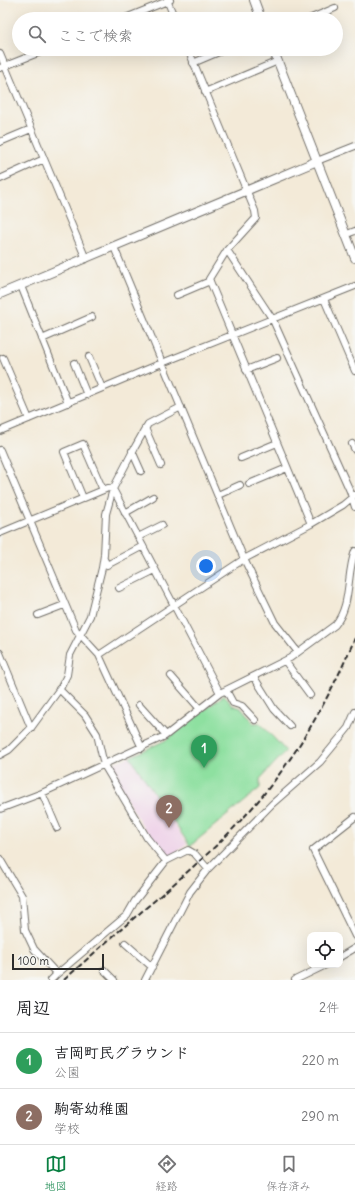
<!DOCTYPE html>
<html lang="ja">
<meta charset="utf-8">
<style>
:root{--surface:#fff;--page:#f6f6f6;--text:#202124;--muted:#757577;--line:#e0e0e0;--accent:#0b8043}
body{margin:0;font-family:Delius,"Klee One",sans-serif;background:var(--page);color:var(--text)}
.controls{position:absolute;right:12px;bottom:12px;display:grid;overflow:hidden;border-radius:8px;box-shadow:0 4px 16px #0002}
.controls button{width:36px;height:36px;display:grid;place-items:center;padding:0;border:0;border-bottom:1px solid var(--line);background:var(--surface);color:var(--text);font:20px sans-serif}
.scale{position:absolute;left:12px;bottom:10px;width:92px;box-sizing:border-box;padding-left:4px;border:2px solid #2b2b2b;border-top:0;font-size:11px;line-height:14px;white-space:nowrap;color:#2b2b2b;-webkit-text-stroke:3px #f6f6f2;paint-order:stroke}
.you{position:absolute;left:206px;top:566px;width:14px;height:14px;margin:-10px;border:3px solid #fff;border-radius:50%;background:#1a73e8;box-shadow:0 0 0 6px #1a73e833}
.badge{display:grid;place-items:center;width:26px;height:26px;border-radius:50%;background:var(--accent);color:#fff;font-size:13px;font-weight:700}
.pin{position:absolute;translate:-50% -33px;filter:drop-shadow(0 1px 2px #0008)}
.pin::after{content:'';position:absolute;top:21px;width:14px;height:12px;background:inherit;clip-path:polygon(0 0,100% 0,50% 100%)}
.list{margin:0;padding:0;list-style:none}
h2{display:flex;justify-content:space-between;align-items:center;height:52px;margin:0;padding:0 16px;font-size:17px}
h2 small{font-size:13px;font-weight:400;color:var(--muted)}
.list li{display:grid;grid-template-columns:26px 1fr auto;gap:12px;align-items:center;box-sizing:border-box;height:56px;padding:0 16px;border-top:1px solid var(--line)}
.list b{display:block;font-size:15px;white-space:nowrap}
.list p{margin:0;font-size:13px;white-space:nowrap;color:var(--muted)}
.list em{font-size:13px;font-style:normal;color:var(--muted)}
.icon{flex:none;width:22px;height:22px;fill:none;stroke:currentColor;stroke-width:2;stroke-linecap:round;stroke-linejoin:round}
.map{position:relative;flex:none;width:355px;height:980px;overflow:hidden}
.search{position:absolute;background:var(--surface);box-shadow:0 4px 16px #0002;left:12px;right:12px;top:12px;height:44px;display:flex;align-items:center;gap:10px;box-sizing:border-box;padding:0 14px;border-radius:22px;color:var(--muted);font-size:15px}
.sheet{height:164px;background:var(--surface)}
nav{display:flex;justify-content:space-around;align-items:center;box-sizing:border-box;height:56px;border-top:1px solid var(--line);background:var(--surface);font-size:11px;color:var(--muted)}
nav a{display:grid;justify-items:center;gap:2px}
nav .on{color:var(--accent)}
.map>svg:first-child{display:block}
.built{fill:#eed0e8}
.green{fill:#8ee0a0;stroke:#5c8666}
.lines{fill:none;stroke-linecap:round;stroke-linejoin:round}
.street-casing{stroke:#716e68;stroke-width:8}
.secondary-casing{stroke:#716e68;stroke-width:10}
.street{stroke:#fff;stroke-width:6}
.secondary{stroke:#fff;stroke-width:8}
.rail{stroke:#2b2b2b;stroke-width:2;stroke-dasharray:6 3;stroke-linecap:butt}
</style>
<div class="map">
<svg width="355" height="980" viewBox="0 0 355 980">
<rect width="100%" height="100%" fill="#f6f6f2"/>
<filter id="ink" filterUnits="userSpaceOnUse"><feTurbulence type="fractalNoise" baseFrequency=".025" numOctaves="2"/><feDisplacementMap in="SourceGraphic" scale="8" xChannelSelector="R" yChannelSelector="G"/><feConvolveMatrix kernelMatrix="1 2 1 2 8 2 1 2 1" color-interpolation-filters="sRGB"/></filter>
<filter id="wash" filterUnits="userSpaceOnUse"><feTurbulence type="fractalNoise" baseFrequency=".012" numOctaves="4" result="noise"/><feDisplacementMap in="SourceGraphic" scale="16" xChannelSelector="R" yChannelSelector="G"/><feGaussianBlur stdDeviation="0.9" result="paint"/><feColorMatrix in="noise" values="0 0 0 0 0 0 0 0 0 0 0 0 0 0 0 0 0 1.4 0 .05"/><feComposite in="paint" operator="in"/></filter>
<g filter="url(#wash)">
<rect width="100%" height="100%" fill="#f3ead8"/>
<path class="built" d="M 130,757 L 187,844 L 171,857 L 165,856 L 143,827 L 109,768 L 111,764 Z"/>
<path class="green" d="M 224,695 L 232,705 L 241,708 L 253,723 L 260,723 L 286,751 L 260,779 L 260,788 L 190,846 L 130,757 L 166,740 Z"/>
</g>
<g filter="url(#ink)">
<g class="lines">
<defs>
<path id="street" d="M 167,0 L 175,19
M 123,19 L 170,0
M 309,19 L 335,8
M 188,49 L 255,211 L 256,218 L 227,250 L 209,279 L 311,524
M 0,54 L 86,259
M 193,63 L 226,49
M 0,68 L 48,49
M 205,92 L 278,61
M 0,142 L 31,129
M 317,161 L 355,146
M 0,179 L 44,159
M 347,234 L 355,231
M 114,247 L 244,559 L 275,623 L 297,651
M 227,250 L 273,320 L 350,491 L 355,507
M 21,286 L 68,403
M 177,295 L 210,281
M 324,299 L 355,371
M 42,339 L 92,317
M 89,357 L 102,388
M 3,358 L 29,419
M 74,363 L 87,395
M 246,370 L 277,358
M 145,428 L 161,465
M 0,431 L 162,363 L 355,286
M 352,444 L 355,450
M 0,450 L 76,630 L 99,655 L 142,748
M 132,451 L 141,471
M 241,458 L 277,443
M 249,484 L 287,468
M 218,495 L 240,485
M 83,498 L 64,452 L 83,444 L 103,490
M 125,513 L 153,497
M 0,533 L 108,488 L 113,489 L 220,693
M 138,537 L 162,525
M 104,559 L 107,565 L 143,546
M 119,588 L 155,570
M 38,615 L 64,605
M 0,653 L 31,728
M 99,655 L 244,559 L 311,524 L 343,505 L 355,495
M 285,661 L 310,695
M 171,676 L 200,709
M 254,677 L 274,709 L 290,726
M 59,689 L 85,715 L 97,734 L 104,765 L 147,838 L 166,861
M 226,690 L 233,703 L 242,706 L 255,720
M 139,705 L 166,735
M 0,755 L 9,750 L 31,728 L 61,687 L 67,675 L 70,655 L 90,616 L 102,568 L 104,555 L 106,514 L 113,489 L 135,447 L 148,424 L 181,407
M 42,793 L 57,828
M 0,809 L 42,793 L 165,736 L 220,693 L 290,658 L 335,625 C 352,605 346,575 355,551
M 355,817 L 313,850 L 355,936
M 0,859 L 22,896 L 25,930 L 34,949 L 57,974 L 127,915 L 135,901 L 166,861 L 188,850 L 195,854 L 208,869
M 125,943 L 152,967
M 340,957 L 355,948
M 104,970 L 114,980
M 51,980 L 57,974
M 145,980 L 190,892 L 208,869 L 272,804 L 320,762 L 348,728 L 355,712
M 295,980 L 326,965"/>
<path id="secondary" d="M 254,0 L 261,19
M 273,49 L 355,258
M 0,294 L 317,161"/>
</defs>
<use href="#street" class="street-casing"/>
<use href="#secondary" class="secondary-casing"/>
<use href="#street" class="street"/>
<use href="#secondary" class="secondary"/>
<path class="rail" d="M 64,980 C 93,954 123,927 153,902 C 184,875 216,848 244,817 C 292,765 328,702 355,638"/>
</g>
</g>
</svg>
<div class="controls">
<button><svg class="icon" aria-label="locate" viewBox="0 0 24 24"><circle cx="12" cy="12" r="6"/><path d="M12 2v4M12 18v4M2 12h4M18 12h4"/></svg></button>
</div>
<div class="scale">100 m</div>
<div class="you"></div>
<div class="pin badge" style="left:204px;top:768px;background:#2e9e5b">1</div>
<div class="pin badge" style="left:169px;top:828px;background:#8d6e63">2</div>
<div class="search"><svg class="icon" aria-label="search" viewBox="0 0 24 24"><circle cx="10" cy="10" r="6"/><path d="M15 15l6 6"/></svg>ここで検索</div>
</div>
<section class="sheet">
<h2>周辺<small>2件</small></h2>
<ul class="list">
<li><span class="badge" style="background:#2e9e5b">1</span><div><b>吉岡町民グラウンド</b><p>公園</p></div><em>220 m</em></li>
<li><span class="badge" style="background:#8d6e63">2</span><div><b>駒寄幼稚園</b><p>学校</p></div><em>290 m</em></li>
</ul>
</section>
<nav>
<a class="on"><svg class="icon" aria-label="map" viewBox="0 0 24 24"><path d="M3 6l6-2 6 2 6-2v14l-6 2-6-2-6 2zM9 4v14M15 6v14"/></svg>地図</a>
<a><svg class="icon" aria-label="directions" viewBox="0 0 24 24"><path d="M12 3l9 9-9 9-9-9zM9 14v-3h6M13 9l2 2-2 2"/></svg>経路</a>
<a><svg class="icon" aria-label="saved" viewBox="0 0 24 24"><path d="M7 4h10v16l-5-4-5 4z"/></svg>保存済み</a>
</nav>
